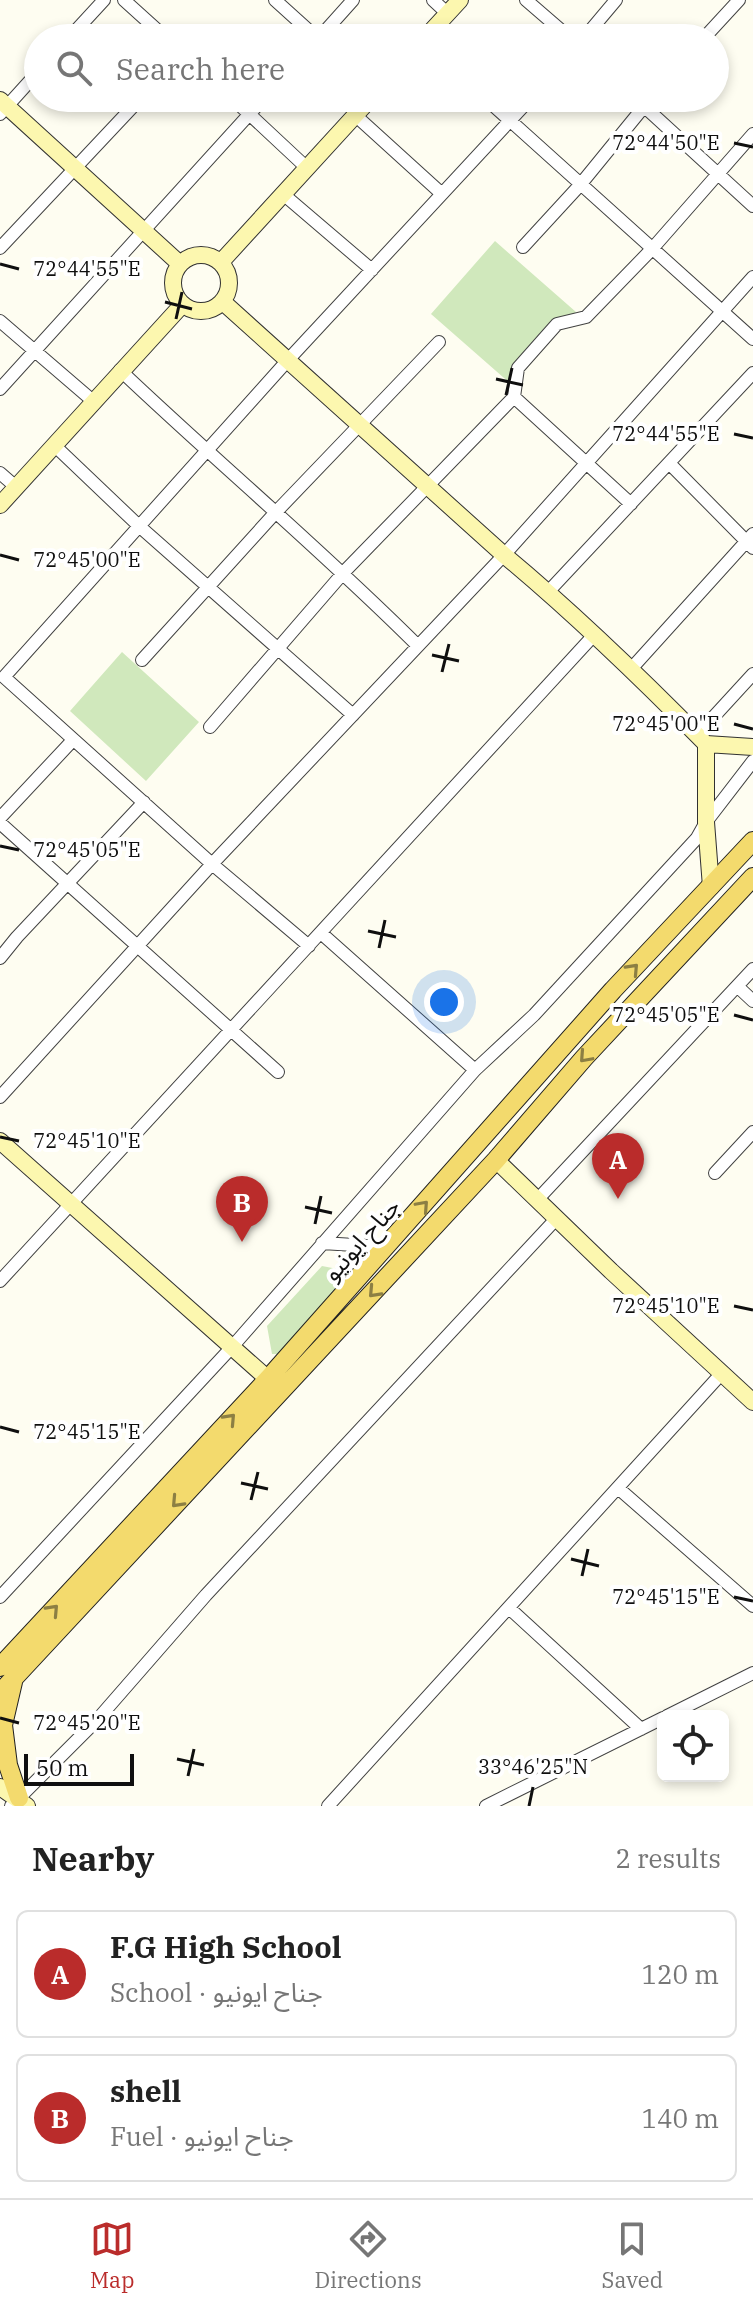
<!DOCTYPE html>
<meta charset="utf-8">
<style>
:root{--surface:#fff;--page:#f6f6f6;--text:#222;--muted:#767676;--line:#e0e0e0;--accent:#ba2c2b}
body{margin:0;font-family:"IBM Plex Serif","Noto Sans Arabic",serif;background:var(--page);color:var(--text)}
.controls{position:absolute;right:24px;bottom:24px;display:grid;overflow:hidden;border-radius:12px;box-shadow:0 4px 12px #0003}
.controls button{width:72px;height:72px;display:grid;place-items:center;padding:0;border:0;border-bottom:2px solid var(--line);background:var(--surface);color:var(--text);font:40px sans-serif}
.scale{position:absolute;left:24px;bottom:20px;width:110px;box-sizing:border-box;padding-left:8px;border:4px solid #0f0f0f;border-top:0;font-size:22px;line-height:28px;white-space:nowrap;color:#0f0f0f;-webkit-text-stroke:6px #fff;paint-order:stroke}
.you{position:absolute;left:444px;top:1002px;width:28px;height:28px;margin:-20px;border:6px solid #fff;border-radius:50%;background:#1a73e8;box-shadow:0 0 0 12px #1a73e833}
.badge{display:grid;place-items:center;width:52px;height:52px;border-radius:50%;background:var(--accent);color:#fff;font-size:26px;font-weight:700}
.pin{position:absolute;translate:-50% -66px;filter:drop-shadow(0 2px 4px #0008)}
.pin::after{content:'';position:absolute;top:42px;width:28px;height:24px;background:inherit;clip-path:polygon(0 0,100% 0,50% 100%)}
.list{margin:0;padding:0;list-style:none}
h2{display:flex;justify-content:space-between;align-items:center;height:104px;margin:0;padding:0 32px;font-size:34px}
h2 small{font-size:26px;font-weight:400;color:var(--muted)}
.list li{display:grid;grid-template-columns:52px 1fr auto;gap:24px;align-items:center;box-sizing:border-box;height:128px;margin:0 16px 16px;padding:0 16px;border:2px solid var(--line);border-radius:12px}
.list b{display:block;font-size:30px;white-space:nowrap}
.list p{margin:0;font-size:26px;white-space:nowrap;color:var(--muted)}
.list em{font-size:26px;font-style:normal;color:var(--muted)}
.icon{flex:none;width:44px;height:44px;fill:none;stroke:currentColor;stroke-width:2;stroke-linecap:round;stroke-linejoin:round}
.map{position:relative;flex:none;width:753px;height:1806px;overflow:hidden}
.search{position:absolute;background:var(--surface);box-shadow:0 4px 12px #0003;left:24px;right:24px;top:24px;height:88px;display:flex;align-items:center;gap:20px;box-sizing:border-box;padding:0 28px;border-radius:44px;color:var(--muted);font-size:30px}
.sheet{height:392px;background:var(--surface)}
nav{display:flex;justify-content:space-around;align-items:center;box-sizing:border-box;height:112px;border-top:2px solid var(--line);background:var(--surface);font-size:22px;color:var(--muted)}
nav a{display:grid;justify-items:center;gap:4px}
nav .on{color:var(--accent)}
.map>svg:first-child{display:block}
.green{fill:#d0e8bc}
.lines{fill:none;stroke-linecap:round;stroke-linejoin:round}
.street-casing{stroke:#424242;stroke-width:14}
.secondary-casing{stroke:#313131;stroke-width:18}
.primary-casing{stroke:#202020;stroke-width:20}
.street{stroke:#fff;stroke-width:12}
.secondary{stroke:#fcf7af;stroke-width:16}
.primary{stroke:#f3da6d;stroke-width:18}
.oneway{stroke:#8c7f43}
.ticks{fill:none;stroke:#0f0f0f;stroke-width:3}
.labels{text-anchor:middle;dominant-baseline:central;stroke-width:8;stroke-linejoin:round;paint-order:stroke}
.street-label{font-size:24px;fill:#0f0f0f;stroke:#fff}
.ticks-label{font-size:20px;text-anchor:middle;fill:#0f0f0f;stroke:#fff;stroke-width:8;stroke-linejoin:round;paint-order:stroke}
</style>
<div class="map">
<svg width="753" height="1806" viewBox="0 0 753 1806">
<rect width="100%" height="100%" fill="#fefdf1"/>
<path class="green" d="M 495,241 L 576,312 L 512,385 L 431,314 Z
M 122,652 L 199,722 L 146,781 L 70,711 Z
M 322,1266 L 348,1271 L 353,1275 L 280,1354 L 272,1354 L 267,1326 Z"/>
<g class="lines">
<defs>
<path id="street" d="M 124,0 L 166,38
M 275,0 L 317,38
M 433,0 L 447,13
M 526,0 L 570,38
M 69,38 L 104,0
M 319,38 L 353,0
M 584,38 L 616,0
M 704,38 L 739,0
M 232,98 L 307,168
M 485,98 L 753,339
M 635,98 L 753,206
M 0,114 L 38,72
M 355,115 L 442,194
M 283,194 L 372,270
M 523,247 L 580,185 L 651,98
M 0,248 L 141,98
M 0,321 L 93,401
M 120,370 C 219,464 322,550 418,646
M 0,389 L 264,98
M 514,397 L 631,504
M 54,445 L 139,526 L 353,715
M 669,463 L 753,548
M 0,473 L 16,487
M 548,592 L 753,373
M 142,660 L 276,512 L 439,342
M 631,669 L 753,534
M 210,727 L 344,572 L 514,397 L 518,368 L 557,324 L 586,317 L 652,249 L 753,134
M 697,735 L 753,674
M 0,818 L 73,740
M 0,823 L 278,1072
M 321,933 L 475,1070
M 309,946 L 212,864 L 4,677 L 288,360 L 531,98
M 0,958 L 17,937 L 144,802
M 737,986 L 753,1001
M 0,1097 L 212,864 L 504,555 L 753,277
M 715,1173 L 753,1132
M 537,1200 L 753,969
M 322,1243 L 386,1247
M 0,1281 L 594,635
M 618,1488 L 753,1606
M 0,1597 L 232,1347 L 475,1070 L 534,1015 L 697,838 L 706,822 L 753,761
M 509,1608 L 641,1729
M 667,1716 L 753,1673
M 11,1806 L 97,1720 L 206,1595 L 556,1219
M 328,1806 L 722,1373
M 486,1806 L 663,1718"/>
<path id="secondary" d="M 425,38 L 460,0
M 0,100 L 180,264
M173 283a28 28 0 1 1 56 0a28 28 0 1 1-56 0Z
M 221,262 L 371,98
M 223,302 L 504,555 C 575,614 641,678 706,744 L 753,747
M 0,505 L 182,305
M 706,744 L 706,822 L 711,887
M 0,1141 L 268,1379
M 496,1160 L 611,1271 L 753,1402
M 0,1787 L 27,1806"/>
<path id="primary" d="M 0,1667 L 268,1379 L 613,990 L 753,841
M 13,1682 L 3,1725 L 8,1765 L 19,1798
M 0,1693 L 496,1160 L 584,1058 L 753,877"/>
</defs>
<use href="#street" class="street-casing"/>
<use href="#secondary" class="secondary-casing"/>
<use href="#primary" class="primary-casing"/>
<use href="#street" class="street"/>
<use href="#secondary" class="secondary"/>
<use href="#primary" class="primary"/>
</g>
<defs><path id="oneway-chevron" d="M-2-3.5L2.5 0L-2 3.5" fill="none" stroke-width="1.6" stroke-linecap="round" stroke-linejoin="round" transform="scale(2)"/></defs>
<g class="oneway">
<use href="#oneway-chevron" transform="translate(633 969) rotate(-47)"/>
<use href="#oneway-chevron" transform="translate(585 1057) rotate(132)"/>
<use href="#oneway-chevron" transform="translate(423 1206) rotate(-48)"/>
<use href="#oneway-chevron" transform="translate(374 1292) rotate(133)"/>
<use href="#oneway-chevron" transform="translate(230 1419) rotate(-47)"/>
<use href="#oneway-chevron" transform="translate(177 1502) rotate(133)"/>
<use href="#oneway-chevron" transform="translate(53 1610) rotate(-47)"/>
</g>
<path class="ticks" d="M 734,143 L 753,147M 0,264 L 19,269M 165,302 L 192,309M 176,319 L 182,292M 496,379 L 523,385M 506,395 L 512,368M 734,434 L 753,438M 0,555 L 19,560M 432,655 L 459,661M 442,672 L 449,644M 734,724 L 753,729M 0,846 L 19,850M 368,931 L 396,937M 379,948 L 385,920M 734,1015 L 753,1020M 0,1137 L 19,1141M 305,1207 L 332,1213M 315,1224 L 321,1196M 734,1306 L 753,1310M 0,1427 L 19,1432M 241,1483 L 268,1489M 251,1500 L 258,1472M 571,1559 L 599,1566M 582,1576 L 588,1549M 734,1597 L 753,1601M 0,1718 L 19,1723M 177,1759 L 204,1765M 188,1776 L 194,1749M 529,1806 L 533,1787"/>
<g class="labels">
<g class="street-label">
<text transform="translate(361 1239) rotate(-48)">جناح ایونیو</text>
</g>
</g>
<g class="ticks-label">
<text x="666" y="150">72°44'50"E</text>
<text x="87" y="276">72°44'55"E</text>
<text x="666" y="441">72°44'55"E</text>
<text x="87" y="567">72°45'00"E</text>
<text x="666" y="731">72°45'00"E</text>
<text x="87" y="857">72°45'05"E</text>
<text x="666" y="1022">72°45'05"E</text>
<text x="87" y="1148">72°45'10"E</text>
<text x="666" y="1313">72°45'10"E</text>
<text x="87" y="1439">72°45'15"E</text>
<text x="666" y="1604">72°45'15"E</text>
<text x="87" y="1730">72°45'20"E</text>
<text x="533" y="1774">33°46'25"N</text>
</g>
</svg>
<div class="controls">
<button><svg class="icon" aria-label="locate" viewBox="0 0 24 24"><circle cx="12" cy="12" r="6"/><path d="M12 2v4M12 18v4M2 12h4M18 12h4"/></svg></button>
</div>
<div class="scale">50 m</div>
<div class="you"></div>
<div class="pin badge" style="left:618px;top:1199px">A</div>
<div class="pin badge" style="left:242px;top:1242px">B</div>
<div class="search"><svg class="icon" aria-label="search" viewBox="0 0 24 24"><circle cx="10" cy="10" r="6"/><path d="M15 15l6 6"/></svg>Search here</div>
</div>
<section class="sheet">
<h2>Nearby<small>2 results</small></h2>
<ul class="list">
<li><span class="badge">A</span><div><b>F.G High School</b><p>School · جناح ایونیو</p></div><em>120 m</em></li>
<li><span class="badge">B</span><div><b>shell</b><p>Fuel · جناح ایونیو</p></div><em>140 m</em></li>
</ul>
</section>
<nav>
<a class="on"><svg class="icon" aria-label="map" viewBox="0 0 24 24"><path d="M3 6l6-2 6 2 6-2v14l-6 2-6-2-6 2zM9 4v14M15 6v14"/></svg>Map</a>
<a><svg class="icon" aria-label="directions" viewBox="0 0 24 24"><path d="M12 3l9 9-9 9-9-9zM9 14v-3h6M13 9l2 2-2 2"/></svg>Directions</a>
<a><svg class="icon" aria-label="saved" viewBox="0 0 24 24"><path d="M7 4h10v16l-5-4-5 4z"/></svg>Saved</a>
</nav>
